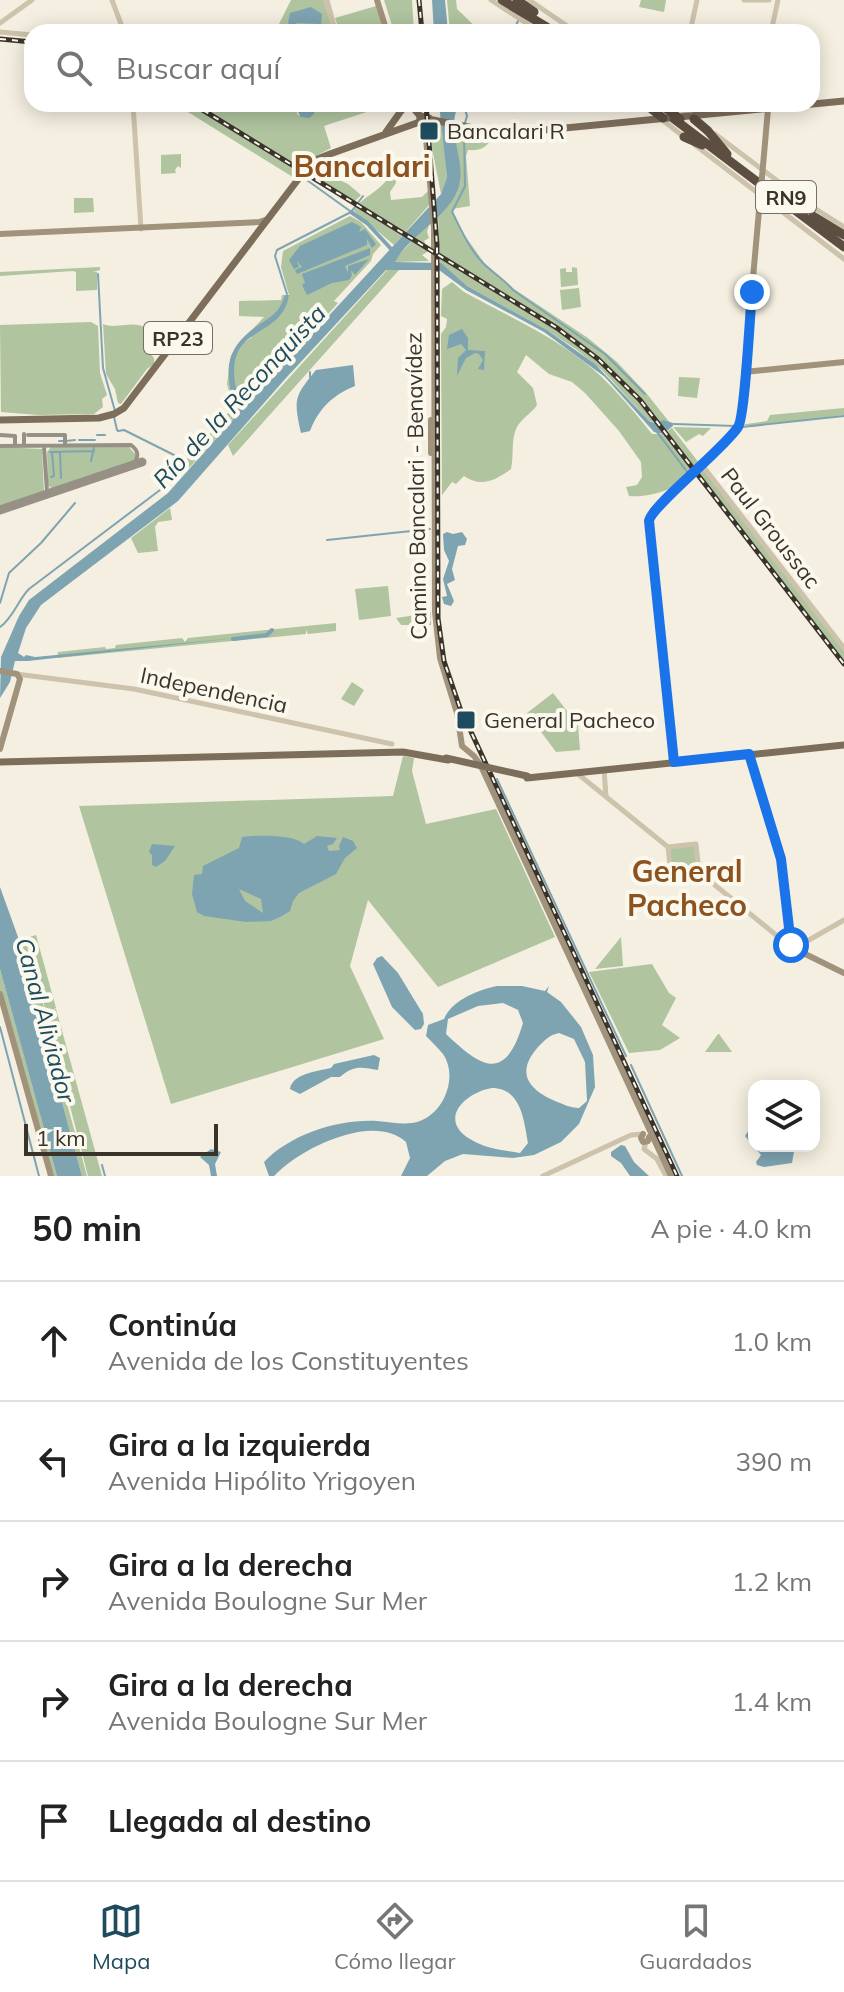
<!DOCTYPE html>
<html lang="es">
<meta charset="utf-8">
<style>
:root{--surface:#fff;--page:#f2f2f2;--text:#222;--muted:#767676;--line:#e0e0e0;--accent:#1e4b5e}
body{margin:0;font-family:Mulish,sans-serif;background:var(--page);color:var(--text)}
.controls{position:absolute;right:24px;bottom:24px;display:grid;overflow:hidden;border-radius:16px;box-shadow:0 4px 20px #0003}
.controls button{width:72px;height:72px;display:grid;place-items:center;padding:0;border:0;border-bottom:2px solid var(--line);background:var(--surface);color:var(--text);font:40px sans-serif}
.scale{position:absolute;left:24px;bottom:20px;width:194px;box-sizing:border-box;padding-left:8px;border:4px solid #3a332a;border-top:0;font-size:22px;line-height:28px;white-space:nowrap;color:#3a332a;-webkit-text-stroke:6px #fbf8ed;paint-order:stroke}
.stop{position:absolute;width:24px;height:24px;margin:-18px;border:6px solid #1a73e8;border-radius:50%;background:#fff}
.stop.end{background:#1a73e8;border-color:#fff;box-shadow:0 2px 8px #0008}
.list{margin:0;padding:0;list-style:none}
h2{display:flex;justify-content:space-between;align-items:center;height:104px;margin:0;padding:0 32px;font-size:34px}
h2 small{font-size:26px;font-weight:400;color:var(--muted)}
.list li{display:grid;grid-template-columns:52px 1fr auto;gap:24px;align-items:center;box-sizing:border-box;height:120px;padding:0 32px;border-top:2px solid var(--line)}
.list b{display:block;font-size:30px;white-space:nowrap}
.list p{margin:0;font-size:26px;white-space:nowrap;color:var(--muted)}
.list em{font-size:26px;font-style:normal;color:var(--muted)}
.icon{flex:none;width:44px;height:44px;fill:none;stroke:currentColor;stroke-width:2;stroke-linecap:round;stroke-linejoin:round}
.map{position:relative;flex:none;width:844px;height:1176px;overflow:hidden}
.search{position:absolute;background:var(--surface);box-shadow:0 4px 20px #0003;left:24px;right:24px;top:24px;height:88px;display:flex;align-items:center;gap:20px;box-sizing:border-box;padding:0 28px;border-radius:24px;color:var(--muted);font-size:30px}
.sheet{height:704px;background:var(--surface)}
nav{display:flex;justify-content:space-around;align-items:center;box-sizing:border-box;height:112px;border-top:2px solid var(--line);background:var(--surface);font-size:22px;color:var(--muted)}
nav a{display:grid;justify-items:center;gap:4px}
nav .on{color:var(--accent)}
.map>svg:first-child{display:block}
.green{fill:#afc49f}
.water{fill:#7ea4b2;fill-rule:evenodd}
.lines{fill:none;stroke-linecap:round;stroke-linejoin:round}
.stream{stroke:#7ea4b2;stroke-width:2}
.canal{stroke:#7ea4b2;stroke-width:4}
.taxiway{stroke:#979185;stroke-width:4}
.runway{stroke:#979185;stroke-width:9}
.tertiary{stroke:#cdc2ab;stroke-width:5}
.secondary{stroke:#a1927c;stroke-width:6}
.primary{stroke:#7d6e5b;stroke-width:7}
.motorway{stroke:#5c4f41;stroke-width:9}
.rail-casing{stroke:#3a332a;stroke-width:5}
.rail{stroke:#fbf8ed;stroke-width:2;stroke-dasharray:6;stroke-linecap:butt}
.secondary-bridge{stroke:#a1927c;stroke-width:6}
.primary-bridge{stroke:#7d6e5b;stroke-width:7}
.motorway-bridge{stroke:#5c4f41;stroke-width:9}
.route{stroke:#1a73e8;stroke-width:10}
.poi-dot{fill:#1e4b5e;stroke:#fbf8ed;stroke-width:3}
.labels{text-anchor:middle;dominant-baseline:central;stroke-width:8;stroke-linejoin:round;paint-order:stroke}
.shield{fill:#fbf8ed;stroke:#746e64;stroke-width:2}
.shield-label{font-size:20px;font-weight:bold;fill:#3a332a}
.poi-label{font-size:22px;fill:#3a332a;stroke:#fbf8ed;text-anchor:start}
.street-label{font-size:22px;fill:#3a332a;stroke:#fbf8ed}
.water-label{font-size:24px;font-style:italic;fill:#1e4b5e;stroke:#fbf8ed}
.district-label{font-size:30px;font-weight:bold;fill:#8c5321;stroke:#fbf8ed}
</style>
<div class="map">
<svg width="844" height="1176" viewBox="0 0 844 1176">
<rect width="100%" height="100%" fill="#f4efe0"/>
<path class="green" d="M 291,0 L 323,0 L 333,29 L 338,27 L 335,18 L 376,6 L 384,32 L 275,32 Z
M 384,0 L 412,0 L 414,32 L 394,32 Z
M 447,0 L 456,0 L 457,9 L 481,32 L 450,32 Z
M 641,0 L 666,0 L 664,12 L 639,7 Z
M 175,104 L 192,104 L 302,172 L 296,179 Z
M 195,104 L 212,104 L 218,108 L 221,104 L 293,104 L 298,115 L 315,110 L 315,104 L 391,104 L 324,126 L 331,148 L 314,157 L 304,171 Z
M 430,121 L 442,125 L 447,177 L 441,194 L 432,148 Z
M 453,124 L 493,134 C 489,147 481,151 468,150 L 466,156 L 470,206 L 452,209 L 463,233 L 485,264 L 514,289 L 588,338 L 617,362 L 647,394 L 670,423 L 649,421 L 603,371 L 577,350 L 547,330 L 467,286 L 440,263 L 438,217 L 456,193 L 460,180 Z
M 181,154 L 181,168 L 178,166 L 175,170 L 176,173 L 161,174 L 161,155 Z
M 392,165 L 396,183 L 390,192 L 391,200 L 422,197 L 429,190 L 430,204 L 394,245 L 353,210 C 363,197 376,193 386,181 L 383,177 Z
M 312,168 L 348,184 L 361,195 L 354,202 L 306,172 Z
M 74,198 L 93,198 L 94,212 L 74,213 Z
M 350,216 L 361,222 L 381,245 L 373,254 L 371,261 L 334,301 L 338,303 L 189,468 L 185,461 L 229,412 L 232,402 L 227,384 L 231,355 L 235,356 L 242,344 L 252,337 L 249,333 L 264,317 L 239,316 L 239,301 L 281,300 L 282,295 L 289,295 L 281,267 L 283,251 Z
M 430,222 L 427,232 L 429,238 L 424,241 L 429,251 L 422,255 L 429,261 L 395,262 L 396,258 Z
M 100,267 L 100,270 L 93,272 L 97,272 L 97,290 L 76,291 L 76,272 L 73,271 L 0,276 L 0,272 Z
M 572,267 L 577,268 L 578,285 L 561,287 L 560,269 L 566,268 L 566,272 L 572,272 Z
M 387,270 L 399,270 L 233,456 L 228,445 Z
M 452,282 L 464,292 C 504,314 547,333 583,361 C 610,382 631,408 652,434 L 664,434 L 691,468 C 684,489 649,498 629,496 L 626,487 L 637,485 L 642,477 L 641,462 L 619,431 L 585,393 L 572,382 L 549,374 L 526,355 L 517,372 L 533,388 L 537,405 C 531,414 521,418 516,429 C 511,441 514,456 511,469 C 496,480 481,488 464,476 L 456,484 L 452,482 L 442,495 L 441,334 L 446,327 L 447,319 L 441,316 L 442,289 Z
M 579,288 L 581,307 L 562,310 L 560,290 Z
M 91,322 L 98,326 L 100,373 L 107,395 L 102,399 L 103,407 L 94,414 L 38,415 L 1,412 L 0,325 Z
M 103,324 C 117,330 134,319 148,329 L 149,344 L 147,350 L 154,358 L 154,364 L 147,369 L 121,404 L 118,403 L 115,389 L 106,374 Z
M 679,377 L 700,378 L 697,398 L 678,396 Z
M 844,408 L 844,415 L 755,426 L 740,425 L 767,421 L 770,415 Z
M 673,427 L 711,428 L 703,436 L 699,434 L 686,442 Z
M 672,428 L 699,463 L 694,468 L 666,432 Z
M 0,447 L 42,449 L 44,491 L 0,507 Z
M 51,447 L 129,447 L 136,455 L 134,460 L 127,464 L 52,489 L 48,485 L 47,452 Z
M 702,468 L 844,650 L 844,662 L 697,472 Z
M 170,508 L 172,520 L 158,522 L 155,527 L 158,551 L 138,553 L 131,538 Z
M 388,586 L 391,616 L 359,620 L 355,589 Z
M 423,611 L 431,612 L 431,625 L 401,625 L 396,618 L 416,615 Z
M 336,623 L 336,631 L 308,634 L 306,630 L 306,634 L 57,658 L 58,652 L 105,647 L 106,649 L 115,648 L 116,645 L 182,638 L 185,642 L 188,638 Z
M 352,682 L 364,690 L 354,706 L 341,699 Z
M 553,693 L 578,725 L 580,750 L 556,752 L 527,713 Z
M 403,756 L 414,758 L 412,771 L 426,824 L 496,809 L 555,937 L 438,987 L 368,900 L 350,966 L 384,1039 L 171,1104 L 79,806 L 393,796 Z
M 696,845 L 698,871 L 672,874 L 670,847 Z
M 36,935 L 56,1008 L 52,1010 L 56,1009 L 102,1176 L 88,1176 L 53,1040 L 56,1064 L 87,1176 L 82,1176 L 27,973 L 17,944 L 20,937 L 27,946 L 52,1036 L 30,950 L 23,939 Z
M 621,937 L 623,966 L 595,969 Z
M 652,964 L 669,993 L 676,998 L 662,1025 L 680,1038 L 660,1050 L 629,1053 L 589,972 Z
M 0,969 L 57,1176 L 52,1176 L 0,992 Z
M 718,1034 L 719,1034 L 732,1052 L 705,1052 Z"/>
<path class="water" d="M 432,0 L 445,0 L 448,32 L 434,32 Z
M 311,7 L 322,14 L 321,24 L 297,23 L 293,26 L 288,23 L 290,13 Z
M 293,104 L 315,104 L 314,114 L 309,118 L 301,117 Z
M 439,104 L 458,106 C 446,132 466,159 459,186 C 451,216 408,236 395,262 L 441,263 L 467,286 L 547,330 L 595,364 L 649,421 L 655,423 L 663,420 L 673,423 L 673,426 L 663,434 L 654,432 L 605,377 L 544,332 L 466,290 L 439,270 L 386,270 L 286,378 L 178,501 L 41,605 L 26,628 L 18,653 L 24,657 L 26,655 L 35,657 L 236,638 L 28,661 L 15,661 L 10,682 L 0,698 L 1,657 L 19,616 L 29,600 L 168,493 L 237,415 C 226,376 220,352 257,326 C 271,317 280,312 285,295 L 289,295 C 281,346 211,318 242,410 L 441,194 L 447,177 Z
M 352,222 L 361,227 L 359,232 L 365,229 L 376,244 L 372,248 L 367,239 L 367,245 L 297,274 L 295,270 L 302,267 L 297,261 L 299,267 L 294,269 L 289,260 L 300,246 Z
M 370,248 L 370,255 L 345,266 L 348,273 L 348,266 L 369,259 L 355,275 L 351,270 L 352,275 L 349,280 L 332,283 L 307,295 L 302,285 L 305,283 L 302,274 Z
M 462,329 L 468,338 L 468,350 L 485,351 L 484,370 L 478,369 L 483,360 L 479,354 L 475,353 L 466,358 L 457,376 L 458,358 L 466,350 L 461,344 L 447,349 L 449,335 Z
M 353,365 L 355,386 C 333,395 319,408 310,431 L 301,433 C 293,398 295,396 316,370 Z
M 447,532 L 453,534 L 462,532 L 467,539 L 465,545 L 458,546 L 452,569 L 455,580 L 447,584 L 454,601 L 451,606 L 444,604 L 442,597 L 447,596 L 443,579 L 449,561 L 444,550 L 443,534 Z
M 317,836 L 337,838 L 333,844 L 327,846 L 329,851 L 340,850 L 339,846 L 343,837 L 353,841 L 357,848 L 345,858 L 336,874 L 299,893 L 293,901 L 290,911 L 282,916 L 271,921 L 246,922 L 204,916 L 197,912 L 192,894 L 194,875 L 202,874 L 203,866 L 239,848 L 242,837 C 257,835 293,834 304,844 ZM 239,889 L 261,899 L 263,913 L 245,901 Z
M 152,844 L 175,846 L 165,861 L 156,867 L 152,865 L 152,855 L 149,852 Z
M 0,887 L 18,937 L 17,944 L 27,973 L 82,1176 L 57,1176 L 0,969 Z
M 382,956 L 398,973 L 423,1014 L 424,1024 L 421,1029 L 415,1030 L 392,1007 L 373,964 L 377,958 Z
M 497,986 L 522,986 L 545,991 L 549,986 L 547,992 L 561,1002 L 581,1027 L 593,1055 L 595,1087 L 579,1124 L 561,1142 L 534,1155 L 513,1158 L 463,1154 L 445,1161 L 427,1176 L 401,1176 L 410,1158 L 406,1142 C 374,1112 300,1148 274,1176 L 269,1176 L 264,1162 C 291,1134 338,1119 377,1121 C 392,1122 406,1126 420,1121 C 445,1112 458,1076 443,1054 C 438,1048 432,1042 426,1036 L 428,1025 L 444,1019 C 452,1000 478,990 497,986 ZM 503,1003 L 518,1010 L 523,1023 C 505,1084 481,1067 446,1034 L 448,1019 L 478,1006 ZM 559,1033 L 574,1039 L 585,1062 L 587,1101 L 579,1108 C 570,1108 563,1104 555,1101 C 527,1089 516,1072 538,1047 C 545,1040 549,1035 559,1033 ZM 492,1088 C 521,1088 524,1120 528,1143 L 520,1153 C 503,1150 486,1149 470,1139 C 437,1119 466,1092 492,1088 Z
M 374,1055 L 380,1058 L 378,1070 C 363,1068 355,1064 340,1077 L 331,1077 L 300,1094 L 290,1089 C 292,1074 317,1071 331,1068 L 334,1064 Z
M 754,1122 L 754,1146 L 795,1146 L 792,1163 L 764,1167 L 757,1165 L 756,1162 L 761,1155 L 745,1136 Z
M 621,1145 L 625,1146 L 634,1162 L 649,1176 L 630,1176 L 621,1163 L 611,1156 L 611,1152 Z
M 211,1149 L 221,1152 L 215,1164 L 217,1176 L 211,1176 L 209,1165 L 200,1157 Z"/>
<g class="lines">
<path class="stream" d="M 513,32 L 518,21
M 464,106 L 467,116 L 465,123
M 464,129 L 465,186 L 452,212 C 461,229 469,249 483,263 C 493,273 504,279 513,290 L 605,354 L 645,394
M 304,178 L 350,211
M 98,274 L 103,368 L 115,411
M 287,294 L 275,256 L 277,250 L 351,212 L 363,196
M 310,372 L 310,377
M 114,417 L 117,430
M 674,424 L 736,426
M 742,427 L 844,416
M 657,432 L 688,473
M 97,435 L 105,435
M 79,440 L 95,440
M 59,441 L 64,441
M 66,441 L 75,440
M 50,452 L 94,451
M 60,452 L 61,478
M 91,461 L 94,448
M 51,477 L 54,476 L 52,452
M 327,540 L 430,529
M 0,603 L 9,573 L 41,543 L 75,503
M 0,627 C 13,618 18,600 29,589 L 160,490 L 183,465 L 178,457 L 124,430 L 118,431
M 497,779 L 626,1056
M 0,1027 L 39,1176
M 631,1065 L 682,1176
M 102,1165 L 105,1176"/>
<path class="canal" d="M 351,212 L 367,223 L 393,251
M 233,639 L 267,635 L 272,630"/>
<path class="taxiway" d="M 24,434 L 24,446
M 0,435 L 15,436 L 15,446
M 28,435 L 65,435 L 65,445
M 0,446 L 131,445 C 142,453 137,463 127,467
M 44,447 L 47,491 L 45,495"/>
<path class="runway" d="M 0,510 L 142,462"/>
<path class="tertiary" d="M 112,0 L 124,32
M 325,0 L 334,26 L 327,0
M 491,0 L 540,32
M 529,0 L 576,32
M 744,0 L 769,0
M 0,23 L 32,0
M 0,32 L 32,35
M 690,32 L 697,0
M 771,32 L 778,0
M 133,104 L 141,229
M 674,104 L 691,117
M 660,118 L 684,137
M 715,134 L 811,206 L 844,227
M 695,145 L 844,259
M 702,465 L 844,648
M 16,674 L 134,689 L 392,744
M 604,770 L 606,796
M 578,774 L 668,847
M 668,847 L 696,844 L 699,872
M 668,847 L 671,875 L 699,872
M 699,872 L 787,944 L 792,945
M 802,944 L 844,920
M 646,1142 L 644,1149 L 657,1159 L 666,1176
M 543,1176 L 631,1135 L 643,1134"/>
<path class="secondary" d="M 377,0 L 387,32
M 419,119 L 426,138 L 434,228 L 435,612 L 440,658 L 457,713 L 462,746 L 474,756 L 480,764 L 671,1176
M 762,177 L 768,109
M 0,234 L 259,222 L 268,219
M 744,372 L 844,362
M 431,453 L 431,420
M 0,671 L 17,674 L 20,679 L 0,749
M 749,754 L 781,859 L 791,942 L 797,950 L 844,973
M 673,764 L 649,519 L 653,510 L 692,476 L 740,424 L 761,188
M 791,931 L 805,951
M 0,994 L 51,1176
M 643,1134 L 641,1138 L 643,1142 L 648,1141 L 649,1137"/>
<path class="primary" d="M 410,104 L 420,116 L 429,118
M 386,132 L 406,104
M 0,420 L 99,418 L 114,414 L 124,408 L 306,169 L 315,160 L 330,154 L 428,119 L 503,134 L 844,101
M 0,762 L 403,752 L 448,760
M 527,778 L 844,745"/>
<path class="motorway" d="M 502,0 L 555,32
M 517,0 L 534,12
M 645,104 L 663,118
M 660,104 L 671,112
M 674,119 L 844,247
M 694,119 L 708,131 L 727,154
M 684,137 L 702,145
M 813,216 L 844,235"/>
<defs>
<path id="rail" d="M 419,0 L 422,32
M 0,39 L 32,42
M 193,104 L 557,328 L 598,359 L 640,400 L 844,664
M 426,104 L 437,245 L 438,618 L 444,661 L 460,708 L 677,1176"/>
</defs>
<use href="#rail" class="rail-casing"/>
<use href="#rail" class="rail"/>
<path class="secondary-bridge" d="M 761,188 L 762,177"/>
<path class="primary-bridge" d="M 446,758 L 527,776"/>
<path class="motorway-bridge" d="M 671,112 L 680,119"/>
</g>
<g class="lines">
<path class="route" d="M 752,292 C 750,312 745,417 738,427 C 724,449 651,506 649,521 L 674,762 L 749,754 L 781,859 L 791,945"/>
</g>
<g class="poi-dot">
<rect x="419" y="121" width="20" height="20" rx="4"/>
<rect x="456" y="710" width="20" height="20" rx="4"/>
</g>
<g class="labels">
<g class="shield">
<rect x="756" y="181" width="60" height="32" rx="6"/>
<rect x="144" y="322" width="68" height="32" rx="6"/>
</g>
<g class="shield-label">
<text x="786" y="197">RN9</text>
<text x="178" y="338">RP23</text>
</g>
<g class="poi-label">
<text x="447" y="131">Bancalari R</text>
<text x="484" y="720">General Pacheco</text>
</g>
<g class="street-label">
<text transform="translate(416 486) rotate(-91)">Camino Bancalari - Benavídez</text>
<text transform="translate(771 528) rotate(52)">Paul Groussac</text>
<text transform="translate(214 690) rotate(12)">Independencia</text>
</g>
<g class="water-label">
<text transform="translate(239 396) rotate(-47)">Río de la Reconquista</text>
<text transform="translate(46 1020) rotate(75)">Canal Aliviador</text>
</g>
<g class="district-label">
<text x="362" y="166">Bancalari</text>
<text x="687" y="871">General<tspan x="687" dy="34">Pacheco</tspan></text>
</g>
</g>
</svg>
<div class="controls">
<button><svg class="icon" aria-label="layers" viewBox="0 0 24 24"><path d="M12 4l9 5-9 5-9-5zM3 14l9 5 9-5"/></svg></button>
</div>
<div class="scale">1 km</div>
<div class="stop" style="left:791px;top:945px"></div>
<div class="stop end" style="left:752px;top:292px"></div>
<div class="search"><svg class="icon" aria-label="search" viewBox="0 0 24 24"><circle cx="10" cy="10" r="6"/><path d="M15 15l6 6"/></svg>Buscar aquí</div>
</div>
<section class="sheet">
<h2>50 min<small>A pie · 4.0 km</small></h2>
<ul class="list">
<li><svg class="icon" aria-label="ahead" viewBox="0 0 24 24"><path d="M12 20V5M6 11l6-6 6 6"/></svg><div><b>Continúa</b><p>Avenida de los Constituyentes</p></div><em>1.0 km</em></li>
<li><svg class="icon" aria-label="left" viewBox="0 0 24 24"><path d="M17 20v-9H6M10 6l-5 5 5 5"/></svg><div><b>Gira a la izquierda</b><p>Avenida Hipólito Yrigoyen</p></div><em>390 m</em></li>
<li><svg class="icon" aria-label="right" viewBox="0 0 24 24"><path d="M7 20v-9h11M14 6l5 5-5 5"/></svg><div><b>Gira a la derecha</b><p>Avenida Boulogne Sur Mer</p></div><em>1.2 km</em></li>
<li><svg class="icon" aria-label="right" viewBox="0 0 24 24"><path d="M7 20v-9h11M14 6l5 5-5 5"/></svg><div><b>Gira a la derecha</b><p>Avenida Boulogne Sur Mer</p></div><em>1.4 km</em></li>
<li><svg class="icon" aria-label="arrive" viewBox="0 0 24 24"><path d="M6 21V4h12l-3 4 3 4H6"/></svg><div><b>Llegada al destino</b></div></li>
</ul>
</section>
<nav>
<a class="on"><svg class="icon" aria-label="map" viewBox="0 0 24 24"><path d="M3 6l6-2 6 2 6-2v14l-6 2-6-2-6 2zM9 4v14M15 6v14"/></svg>Mapa</a>
<a><svg class="icon" aria-label="directions" viewBox="0 0 24 24"><path d="M12 3l9 9-9 9-9-9zM9 14v-3h6M13 9l2 2-2 2"/></svg>Cómo llegar</a>
<a><svg class="icon" aria-label="saved" viewBox="0 0 24 24"><path d="M7 4h10v16l-5-4-5 4z"/></svg>Guardados</a>
</nav>
